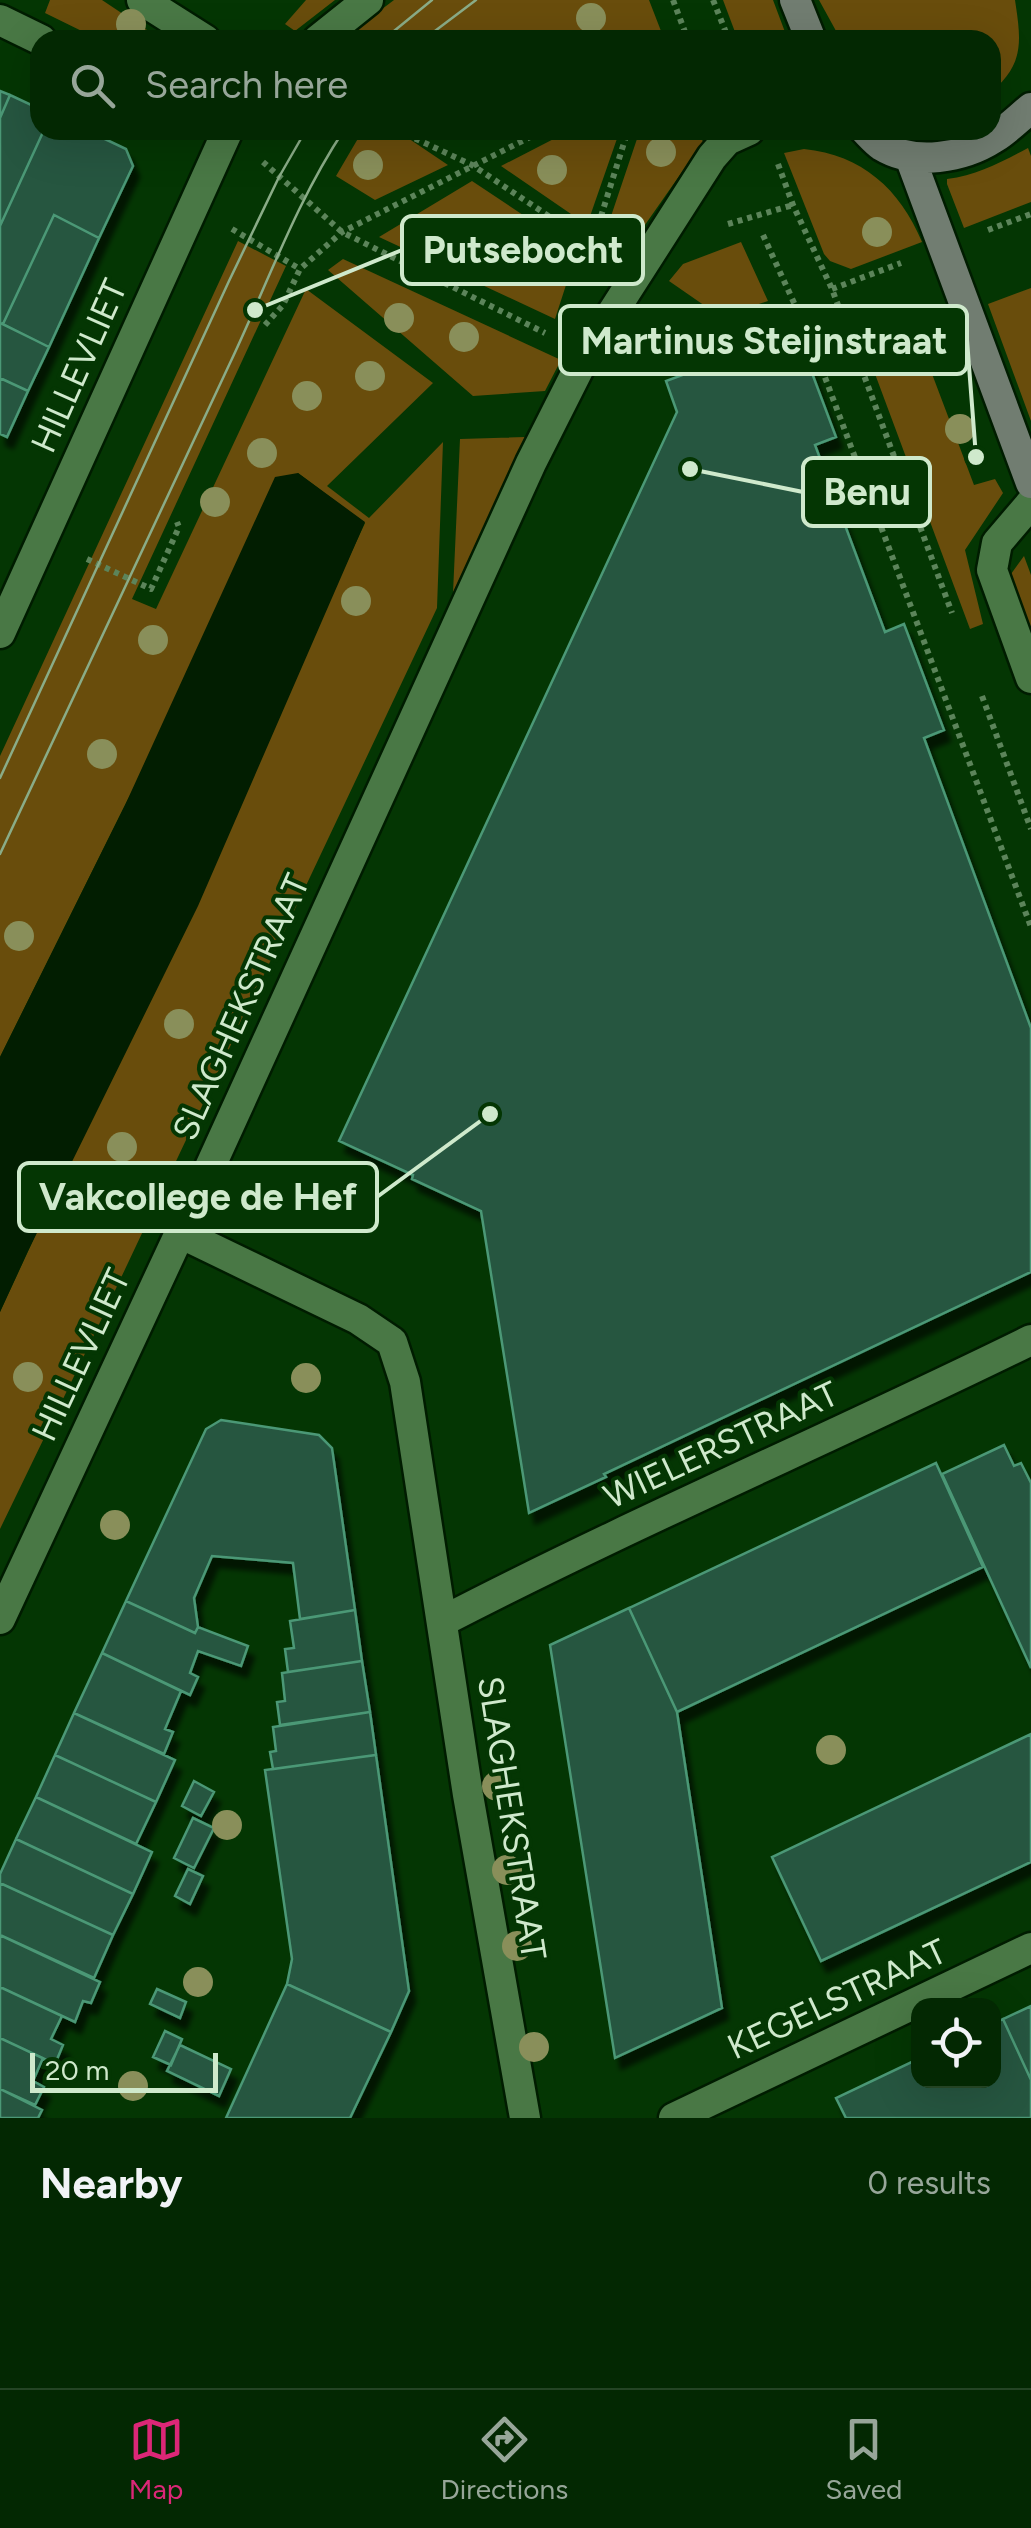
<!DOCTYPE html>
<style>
:root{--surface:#032802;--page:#0d300c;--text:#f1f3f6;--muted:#97a699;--line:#244424;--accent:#db2777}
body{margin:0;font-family:Figtree,sans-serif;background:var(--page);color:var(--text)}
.controls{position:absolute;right:30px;bottom:30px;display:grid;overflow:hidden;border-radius:20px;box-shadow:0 10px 40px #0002}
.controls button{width:90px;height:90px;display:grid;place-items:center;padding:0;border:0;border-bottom:2px solid var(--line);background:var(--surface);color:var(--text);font:50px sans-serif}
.scale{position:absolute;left:30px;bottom:25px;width:188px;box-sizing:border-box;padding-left:10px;border:5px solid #cfe9cc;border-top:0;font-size:28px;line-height:35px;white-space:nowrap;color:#cfe9cc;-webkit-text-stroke:8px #043603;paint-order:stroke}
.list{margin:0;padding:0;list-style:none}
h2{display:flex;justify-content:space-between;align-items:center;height:130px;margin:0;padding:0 40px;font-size:42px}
h2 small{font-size:32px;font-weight:400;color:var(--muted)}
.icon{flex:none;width:55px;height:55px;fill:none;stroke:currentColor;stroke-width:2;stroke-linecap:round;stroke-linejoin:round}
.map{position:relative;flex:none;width:1031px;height:2118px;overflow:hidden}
.search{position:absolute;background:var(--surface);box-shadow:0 10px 40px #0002;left:30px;right:30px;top:30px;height:110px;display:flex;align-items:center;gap:25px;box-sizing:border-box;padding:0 35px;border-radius:30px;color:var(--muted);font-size:38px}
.sheet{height:270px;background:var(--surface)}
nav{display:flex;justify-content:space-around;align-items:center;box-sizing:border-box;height:140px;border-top:2px solid var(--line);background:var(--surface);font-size:28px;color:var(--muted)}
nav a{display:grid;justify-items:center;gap:5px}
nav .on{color:var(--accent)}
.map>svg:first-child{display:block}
.green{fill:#694d0c}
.water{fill:#021e01}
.building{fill:#255640;stroke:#4b9876;stroke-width:2.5;filter:url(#shadow)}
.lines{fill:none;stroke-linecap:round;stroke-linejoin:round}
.street-casing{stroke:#001c00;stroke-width:35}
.secondary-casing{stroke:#001c00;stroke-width:35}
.path{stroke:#5c845a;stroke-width:6;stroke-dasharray:5 5;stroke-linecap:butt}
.street{stroke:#497845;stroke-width:30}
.secondary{stroke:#717d71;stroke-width:30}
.tram{stroke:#8aac87;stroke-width:2.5}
.tree{fill:#898f5a}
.labels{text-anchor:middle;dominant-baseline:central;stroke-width:8;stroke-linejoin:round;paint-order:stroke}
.street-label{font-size:35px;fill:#cfe9cc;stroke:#043603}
.leader{fill:none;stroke:#cfe9cc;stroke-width:4}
.callout-dot{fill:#cfe9cc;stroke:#043603;stroke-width:4}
.callout{fill:#043603;stroke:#cfe9cc;stroke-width:4}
.callout-label{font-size:38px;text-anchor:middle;font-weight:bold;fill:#cfe9cc}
</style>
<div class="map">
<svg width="1031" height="2118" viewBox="0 0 1031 2118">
<defs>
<filter id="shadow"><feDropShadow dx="6" dy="11" stdDeviation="2.5" flood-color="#0009"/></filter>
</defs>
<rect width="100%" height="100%" fill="#043603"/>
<path class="green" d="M 50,0 L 102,0 L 162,40 L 100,40 L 45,13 Z
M 306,0 L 335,0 L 295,31 L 285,24 Z
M 394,0 L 649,0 L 661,31 L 655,40 L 341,40 Z
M 723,0 L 773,0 L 788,40 L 738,40 Z
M 819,0 L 1015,0 C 1021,40 1025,64 991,92 L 991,40 L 841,40 Z
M 363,130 L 396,130 L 448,165 L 375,200 L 336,176 Z
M 571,130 L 620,130 L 587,225 L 501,166 Z
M 640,130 L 698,130 L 703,142 L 626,252 L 604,237 Z
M 1028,148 L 1031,156 L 1031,202 L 964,228 L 947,184 L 947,179 C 978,175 1001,162 1028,148 Z
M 804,149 C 862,155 900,189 922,242 L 851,269 L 830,261 L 824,254 L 784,153 Z
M 472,181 L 577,251 L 555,319 L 379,237 Z
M 238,241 L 286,266 L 132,599 L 156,609 L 306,289 L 433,383 L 327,486 L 369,518 L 443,442 L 437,608 L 94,1335 L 0,1529 L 0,1312 L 365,523 L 298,473 L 126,803 L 0,1057 L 0,756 Z
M 741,242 L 768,301 L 721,317 L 669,281 L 683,264 Z
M 343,259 L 561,360 L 545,391 L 473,396 L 328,270 Z
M 1031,288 L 1031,421 L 988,304 Z
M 912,321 L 974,485 L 995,479 L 1003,493 L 965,550 L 983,624 L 970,629 L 862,339 Z
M 525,437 L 453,593 L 460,439 Z
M 1024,556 L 1031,575 L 1031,629 L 1011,574 Z"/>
<path class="water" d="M 298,473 L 365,522 L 198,906 L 28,1251 L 0,1312 L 0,1057 L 126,803 L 275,477 Z"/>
<path class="building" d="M 0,91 L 10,95 L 0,118 Z
M 10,95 L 40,109 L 40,130 L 44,130 L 0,226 L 0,118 Z
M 44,130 L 86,130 L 126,149 L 133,166 L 99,238 L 54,215 L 3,324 L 0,323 L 0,226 Z
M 54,215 L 99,238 L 49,347 L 3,324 Z
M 0,323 L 49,347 L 28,391 L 0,378 Z
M 797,333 L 836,437 L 815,445 L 885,632 L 904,624 L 944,730 L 924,738 L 1031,1028 L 1031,1272 L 604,1474 L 606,1477 L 529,1513 L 481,1211 L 412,1179 L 413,1175 L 339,1141 L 677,412 L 666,381 Z
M 0,378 L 28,391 L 7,437 L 0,434 Z
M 221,1420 L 319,1435 L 332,1448 L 355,1610 L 300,1619 L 293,1563 L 212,1556 L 194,1598 L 198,1627 L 195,1633 L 126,1601 L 206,1429 Z
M 1004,1445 L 1014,1466 L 1021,1463 L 1031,1483 L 1031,1668 L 942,1474 Z
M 936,1463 L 983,1567 L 677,1712 L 629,1608 Z
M 126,1601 L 195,1633 L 198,1627 L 248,1646 L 241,1666 L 198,1651 L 190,1673 L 198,1677 L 190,1695 L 102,1653 Z
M 629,1608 L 677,1712 L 722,2008 L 615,2058 L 550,1645 Z
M 355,1610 L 362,1661 L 288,1672 L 285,1649 L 294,1648 L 290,1621 Z
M 102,1653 L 181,1691 L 165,1729 L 173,1732 L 164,1754 L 74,1713 Z
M 362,1661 L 370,1712 L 280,1725 L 277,1702 L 285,1701 L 282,1673 Z
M 370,1712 L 376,1755 L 273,1769 L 270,1752 L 276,1751 L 273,1727 Z
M 74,1713 L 175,1760 L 156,1802 L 55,1755 Z
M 1031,1734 L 1031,1862 L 821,1961 L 772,1857 Z
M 55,1755 L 156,1802 L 136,1844 L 36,1797 Z
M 376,1755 L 409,1991 L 391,2032 L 287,1984 L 292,1959 L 265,1770 Z
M 194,1781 L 214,1792 L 201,1816 L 182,1806 Z
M 36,1797 L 152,1852 L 133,1894 L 16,1839 Z
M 193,1818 L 214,1828 L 194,1868 L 174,1858 Z
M 16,1839 L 133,1894 L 113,1935 L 0,1883 L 0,1874 Z
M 188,1869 L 203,1876 L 190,1904 L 175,1896 Z
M 0,1883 L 113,1935 L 94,1978 L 0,1935 Z
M 0,1935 L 100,1982 L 91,2003 L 83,2001 L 75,2022 L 0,1987 Z
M 287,1984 L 391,2032 L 350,2118 L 226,2118 Z
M 0,1987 L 62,2016 L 51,2039 L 63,2045 L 55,2064 L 0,2038 Z
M 157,1989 L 186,2002 L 180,2018 L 150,2004 Z
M 1031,2006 L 1031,2080 L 1003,2019 Z
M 1003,2019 L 1031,2080 L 1031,2118 L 846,2118 L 836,2098 L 918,2059 L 918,2080 L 994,2080 L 994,2024 Z
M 165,2031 L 182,2039 L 171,2065 L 153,2057 Z
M 0,2038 L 43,2058 L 33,2081 L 44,2087 L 35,2105 L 0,2089 Z
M 180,2045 L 231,2069 L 219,2096 L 167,2071 Z
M 0,2089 L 42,2110 L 38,2118 L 0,2118 Z"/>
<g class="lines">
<defs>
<path id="street" d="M 142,0 L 205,40
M 0,20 L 41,40
M 318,40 L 368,0
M 1031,503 L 997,543 L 992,570 L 1031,678
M 0,633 L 228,130
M 180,1233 L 358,1319 L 392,1342 L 405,1382 L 468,1795 L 525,2118
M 0,1619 L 180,1233 L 531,463 L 586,354 L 712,157 L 727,140 L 749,130
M 443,1621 C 636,1521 836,1436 1031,1340
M 674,2118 L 1031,1948"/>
<path id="secondary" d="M 795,0 L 811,40
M 865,130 C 870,135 876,142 882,146 C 915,166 963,158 994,138 C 1007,130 1019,118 1031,108
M 910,157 L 1031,483"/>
</defs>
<use href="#street" class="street-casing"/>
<use href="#secondary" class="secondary-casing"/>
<path class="path" d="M 673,0 L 688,40
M 713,0 L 729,40
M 397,130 L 472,165 L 598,249
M 263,162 L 342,232 L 545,333
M 778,164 L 793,205 L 832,289 L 952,613
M 728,224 L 793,205
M 232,229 L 300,269
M 988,230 L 1031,214
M 763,235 L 811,340 L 831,332
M 592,245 L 628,130
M 832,289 L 901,263
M 265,325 L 283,305 L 300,269 L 342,232 L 544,130
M 811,340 L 1031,927
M 87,559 L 151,589 L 179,527 L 177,522
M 982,696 L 1031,829"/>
<use href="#street" class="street"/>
<use href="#secondary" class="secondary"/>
<path class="tram" d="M 383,40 L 432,0
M 423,40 L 476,0
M 0,778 L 229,281 L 279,177 L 306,130
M 0,854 C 76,690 152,526 230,363 C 267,285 296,202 344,130"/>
</g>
<g class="tree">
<circle cx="591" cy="18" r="15"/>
<circle cx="131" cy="24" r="15"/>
<circle cx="661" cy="152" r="15"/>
<circle cx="368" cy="165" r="15"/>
<circle cx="552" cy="170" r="15"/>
<circle cx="877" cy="232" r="15"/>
<circle cx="399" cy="318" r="15"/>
<circle cx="464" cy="337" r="15"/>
<circle cx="370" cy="376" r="15"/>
<circle cx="307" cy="396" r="15"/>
<circle cx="960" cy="429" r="15"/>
<circle cx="262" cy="453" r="15"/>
<circle cx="215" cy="502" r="15"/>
<circle cx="356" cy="601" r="15"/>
<circle cx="153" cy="640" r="15"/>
<circle cx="102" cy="754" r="15"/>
<circle cx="19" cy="936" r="15"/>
<circle cx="179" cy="1024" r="15"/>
<circle cx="122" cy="1147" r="15"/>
<circle cx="28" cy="1377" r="15"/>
<circle cx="306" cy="1378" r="15"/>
<circle cx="115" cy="1525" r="15"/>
<circle cx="831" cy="1750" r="15"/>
<circle cx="497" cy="1786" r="15"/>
<circle cx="227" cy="1825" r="15"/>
<circle cx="507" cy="1870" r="15"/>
<circle cx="517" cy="1946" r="15"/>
<circle cx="198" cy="1982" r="15"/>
<circle cx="534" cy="2047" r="15"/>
<circle cx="133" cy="2086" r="15"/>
</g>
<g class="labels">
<g class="street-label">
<text transform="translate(79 366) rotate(-66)">HILLEVLIET</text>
<text transform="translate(241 1007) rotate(-66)">SLAGHEKSTRAAT</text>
<text transform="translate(81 1355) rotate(-65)">HILLEVLIET</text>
<text transform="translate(721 1445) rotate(-25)">WIELERSTRAAT</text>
<text transform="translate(512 1818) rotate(81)">SLAGHEKSTRAAT</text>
<text transform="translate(837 1999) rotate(-25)">KEGELSTRAAT</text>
</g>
</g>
<path class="leader" d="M255 310L402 250M976 457L967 340M690 469L803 492M490 1114L377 1197"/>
<g class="callout-dot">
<circle cx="255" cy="310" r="10"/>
<circle cx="976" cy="457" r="10"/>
<circle cx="690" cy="469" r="10"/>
<circle cx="490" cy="1114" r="10"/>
</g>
<g class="callout">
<rect x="402" y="216" width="241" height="68" rx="10"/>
<rect x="560" y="306" width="407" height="68" rx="10"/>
<rect x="803" y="458" width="127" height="68" rx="10"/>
<rect x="19" y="1163" width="358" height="68" rx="10"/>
</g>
<g class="callout-label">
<text x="523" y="263">Putsebocht</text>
<text x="764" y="354">Martinus Steijnstraat</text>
<text x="867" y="505">Benu</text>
<text x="198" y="1210">Vakcollege de Hef</text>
</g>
</svg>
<div class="controls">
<button><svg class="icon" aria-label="locate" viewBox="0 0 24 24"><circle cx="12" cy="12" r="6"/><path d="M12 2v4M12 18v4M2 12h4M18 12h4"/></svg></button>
</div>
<div class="scale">20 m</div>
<div class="search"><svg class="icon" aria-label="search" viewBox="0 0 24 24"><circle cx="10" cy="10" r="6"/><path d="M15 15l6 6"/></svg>Search here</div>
</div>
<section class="sheet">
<h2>Nearby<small>0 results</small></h2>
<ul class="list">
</ul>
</section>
<nav>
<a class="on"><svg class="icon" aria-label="map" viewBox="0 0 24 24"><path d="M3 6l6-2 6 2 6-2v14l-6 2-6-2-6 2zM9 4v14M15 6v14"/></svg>Map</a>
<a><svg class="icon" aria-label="directions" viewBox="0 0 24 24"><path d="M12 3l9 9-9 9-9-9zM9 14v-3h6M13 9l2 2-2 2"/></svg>Directions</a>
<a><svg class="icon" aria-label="saved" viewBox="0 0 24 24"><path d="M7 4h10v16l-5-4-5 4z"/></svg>Saved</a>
</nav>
